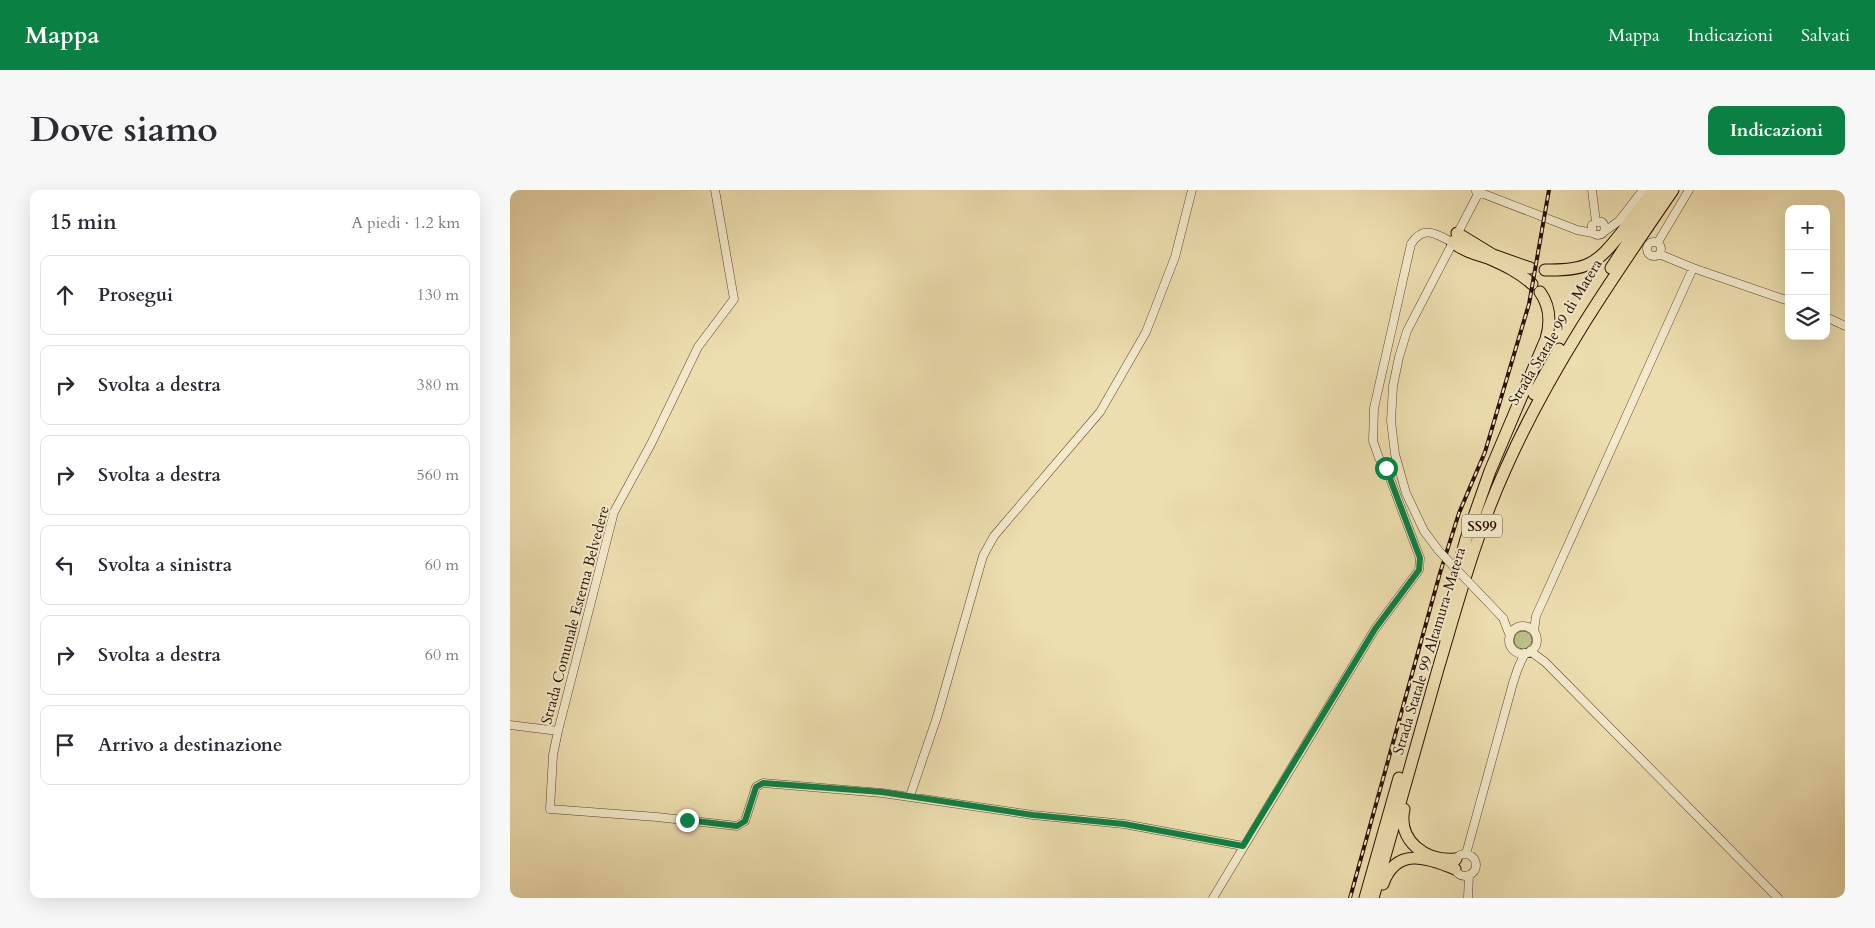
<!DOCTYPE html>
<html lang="it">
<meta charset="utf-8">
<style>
:root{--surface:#fff;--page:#f7f7f7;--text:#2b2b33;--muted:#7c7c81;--line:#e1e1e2;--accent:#0b8043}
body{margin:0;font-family:Cardo,serif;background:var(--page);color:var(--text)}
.controls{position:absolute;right:15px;top:15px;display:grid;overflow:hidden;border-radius:10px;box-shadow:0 5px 20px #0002}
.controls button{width:45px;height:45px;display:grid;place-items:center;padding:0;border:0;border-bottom:1px solid var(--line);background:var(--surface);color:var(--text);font:25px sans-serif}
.stop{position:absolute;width:15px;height:15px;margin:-11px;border:4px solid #0b8043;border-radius:50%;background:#fff}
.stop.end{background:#0b8043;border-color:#fff;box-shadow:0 1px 5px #0008}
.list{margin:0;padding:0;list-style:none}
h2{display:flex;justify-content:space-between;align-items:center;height:65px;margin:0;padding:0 20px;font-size:21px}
h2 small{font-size:16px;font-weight:400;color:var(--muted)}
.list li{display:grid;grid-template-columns:32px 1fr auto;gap:15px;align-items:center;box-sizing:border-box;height:80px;margin:0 10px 10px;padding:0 10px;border:1px solid var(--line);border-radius:10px}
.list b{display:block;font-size:19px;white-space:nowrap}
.list em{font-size:16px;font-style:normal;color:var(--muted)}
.icon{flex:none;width:28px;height:28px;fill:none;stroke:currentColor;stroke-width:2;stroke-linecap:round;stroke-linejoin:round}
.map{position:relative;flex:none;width:1335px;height:708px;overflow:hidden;border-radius:10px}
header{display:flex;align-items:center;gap:30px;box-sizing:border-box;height:70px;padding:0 25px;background:var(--accent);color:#fff}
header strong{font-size:24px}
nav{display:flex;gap:28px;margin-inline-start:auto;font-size:18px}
.intro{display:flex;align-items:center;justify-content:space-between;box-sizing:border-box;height:120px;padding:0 30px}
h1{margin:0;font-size:35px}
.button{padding:12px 22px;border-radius:10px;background:var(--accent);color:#fff;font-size:18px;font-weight:700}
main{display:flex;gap:30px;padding:0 30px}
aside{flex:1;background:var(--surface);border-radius:10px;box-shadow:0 5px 20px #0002}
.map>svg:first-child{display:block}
.green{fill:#bbc088;stroke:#726844}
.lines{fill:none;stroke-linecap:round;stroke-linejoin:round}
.minor-casing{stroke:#59432c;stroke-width:9}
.highway-casing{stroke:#280f00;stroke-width:13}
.minor{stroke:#f3eacb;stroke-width:8}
.highway{stroke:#eddeaf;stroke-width:11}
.rail-casing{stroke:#280f00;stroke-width:4}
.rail{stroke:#f3eacb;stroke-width:2;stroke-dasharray:5.5;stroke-linecap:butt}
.minor-bridge-casing{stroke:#59432c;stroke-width:9;stroke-linecap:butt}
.minor-bridge{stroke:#f3eacb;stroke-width:8}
.route{stroke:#0b8043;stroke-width:6}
.labels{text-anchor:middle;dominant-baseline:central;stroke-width:4;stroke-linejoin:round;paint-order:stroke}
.shield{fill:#f3eacb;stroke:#65513d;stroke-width:1}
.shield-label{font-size:14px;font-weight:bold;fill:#280f00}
.street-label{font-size:15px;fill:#280f00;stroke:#f3eacb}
</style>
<header>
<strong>Mappa</strong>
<nav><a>Mappa</a><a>Indicazioni</a><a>Salvati</a></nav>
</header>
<div class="intro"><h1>Dove siamo</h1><a class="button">Indicazioni</a></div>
<main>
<aside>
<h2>15 min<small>A piedi · 1.2 km</small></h2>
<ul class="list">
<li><svg class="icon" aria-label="ahead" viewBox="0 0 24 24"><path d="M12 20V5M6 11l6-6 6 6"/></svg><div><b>Prosegui</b></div><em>130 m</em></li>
<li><svg class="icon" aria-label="right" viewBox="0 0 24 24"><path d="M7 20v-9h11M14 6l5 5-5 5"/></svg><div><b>Svolta a destra</b></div><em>380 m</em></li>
<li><svg class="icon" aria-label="right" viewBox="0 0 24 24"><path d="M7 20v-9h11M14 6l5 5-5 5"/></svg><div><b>Svolta a destra</b></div><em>560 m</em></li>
<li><svg class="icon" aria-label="left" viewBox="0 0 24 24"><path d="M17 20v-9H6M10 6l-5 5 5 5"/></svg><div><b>Svolta a sinistra</b></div><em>60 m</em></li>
<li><svg class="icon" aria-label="right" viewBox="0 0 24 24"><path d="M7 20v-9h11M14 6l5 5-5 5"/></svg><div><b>Svolta a destra</b></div><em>60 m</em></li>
<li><svg class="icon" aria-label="arrive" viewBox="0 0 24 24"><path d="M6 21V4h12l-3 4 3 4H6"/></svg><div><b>Arrivo a destinazione</b></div></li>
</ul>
</aside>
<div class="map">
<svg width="1335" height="708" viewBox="0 0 1335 708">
<rect width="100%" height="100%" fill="#eddeaf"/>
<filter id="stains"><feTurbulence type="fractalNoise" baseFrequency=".004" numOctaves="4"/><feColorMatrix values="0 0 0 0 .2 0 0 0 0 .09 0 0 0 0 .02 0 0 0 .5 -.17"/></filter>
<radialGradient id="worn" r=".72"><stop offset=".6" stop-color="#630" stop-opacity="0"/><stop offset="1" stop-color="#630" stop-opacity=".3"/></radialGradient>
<path class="green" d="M1004 450a9 9 0 1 1 18 0a9 9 0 1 1-18 0Z"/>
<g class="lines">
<defs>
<path id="minor" d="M 205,0 L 224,109 L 188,157 L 141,254 L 104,322 L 48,541 L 43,565 L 40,619 L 147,627 L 227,636 L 235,631 L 246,597 L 253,593 L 372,603 L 523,625 L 614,634 L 733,656
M 1082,0 L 1086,32
M 966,1 L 1067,40 L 1083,43
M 1082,35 L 1082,42 C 1090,50 1100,40 1092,32 L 1086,32
M 1095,41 L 1109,31 L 1133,0
M1137 59a7 7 0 1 1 14 0a7 7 0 1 1-14 0Z
M 1148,52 L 1179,0
M 1149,64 L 1183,78 L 1279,111
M 1316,127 L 1335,136
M 914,341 L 896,303 L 885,264 L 881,231 L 883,196 L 889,167 L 897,141 L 969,2
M 993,428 L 1000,446
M999 450a14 14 0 1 1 28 0a14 14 0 1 1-28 0Z
M 1024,441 L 1026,426 L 1183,78
M 1020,461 L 1035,472 L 1268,708
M 0,535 L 48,541
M 400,606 L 427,527 L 473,366 L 484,346 L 590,222 L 636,142 L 665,67 L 682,0
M 956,664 L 1003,493 L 1008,478 L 1015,463
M944 675a11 11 0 1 1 22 0a11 11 0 1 1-22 0Z
M 703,708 L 865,439 L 909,380 L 910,368 L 876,278 L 869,268 L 863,251 L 864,218 L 901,54 C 913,35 925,43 942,52
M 958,708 L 959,685"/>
<path id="highway" d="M 947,43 L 983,65 L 1020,78
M 942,52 C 954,61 965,64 978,68 C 994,75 1009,82 1022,94
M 1101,78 L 1152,0
M 1035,80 C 1077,81 1087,74 1112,42 C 1122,29 1133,15 1143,1
M 1024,204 L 1049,159
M 945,389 L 956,349 L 980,281 L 1036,149 C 1041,132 1040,116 1030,102
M 930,445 L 949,382
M 894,619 C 887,651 916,672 946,669
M 873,694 C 886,657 916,667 945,679
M 855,708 L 889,588
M 863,708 C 885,632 906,556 928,479 C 948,412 966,344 995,280 C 1039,180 1101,90 1163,0"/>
</defs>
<use href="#minor" class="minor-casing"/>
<use href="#highway" class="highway-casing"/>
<use href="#minor" class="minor"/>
<use href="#highway" class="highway"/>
<defs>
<path id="rail" d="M 840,708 L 930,383 L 949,323 L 975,262 L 1019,114 L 1039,0"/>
</defs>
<use href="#rail" class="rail-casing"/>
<use href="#rail" class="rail"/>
<defs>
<path id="minor-bridge" d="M 914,341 L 929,361 L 993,428"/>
</defs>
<use href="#minor-bridge" class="minor-bridge-casing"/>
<use href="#minor-bridge" class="minor-bridge"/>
</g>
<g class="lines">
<path class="route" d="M 177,630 L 227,636 L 235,631 L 246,597 L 253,593 L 372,602 L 523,625 L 614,634 L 733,656 L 865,439 L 909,380 L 910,368 L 876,278"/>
</g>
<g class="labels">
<rect class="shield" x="952" y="324.5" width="40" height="23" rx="4"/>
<g class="shield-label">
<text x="972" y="336">SS99</text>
</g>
<g class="street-label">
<text transform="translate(1045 142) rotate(-59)">Strada Statale 99 di Matera</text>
<text transform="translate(65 425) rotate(-75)">Strada Comunale Esterna Belvedere</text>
<text transform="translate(919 461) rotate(-73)">Strada Statale 99 Altamura-Matera</text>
</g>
</g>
<rect width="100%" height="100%" filter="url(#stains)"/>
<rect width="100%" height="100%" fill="url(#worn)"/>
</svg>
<div class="controls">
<button>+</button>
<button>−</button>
<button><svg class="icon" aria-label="layers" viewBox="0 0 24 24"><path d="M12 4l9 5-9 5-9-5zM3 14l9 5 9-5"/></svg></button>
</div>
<div class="stop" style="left:876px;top:278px"></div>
<div class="stop end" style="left:177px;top:630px"></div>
</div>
</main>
